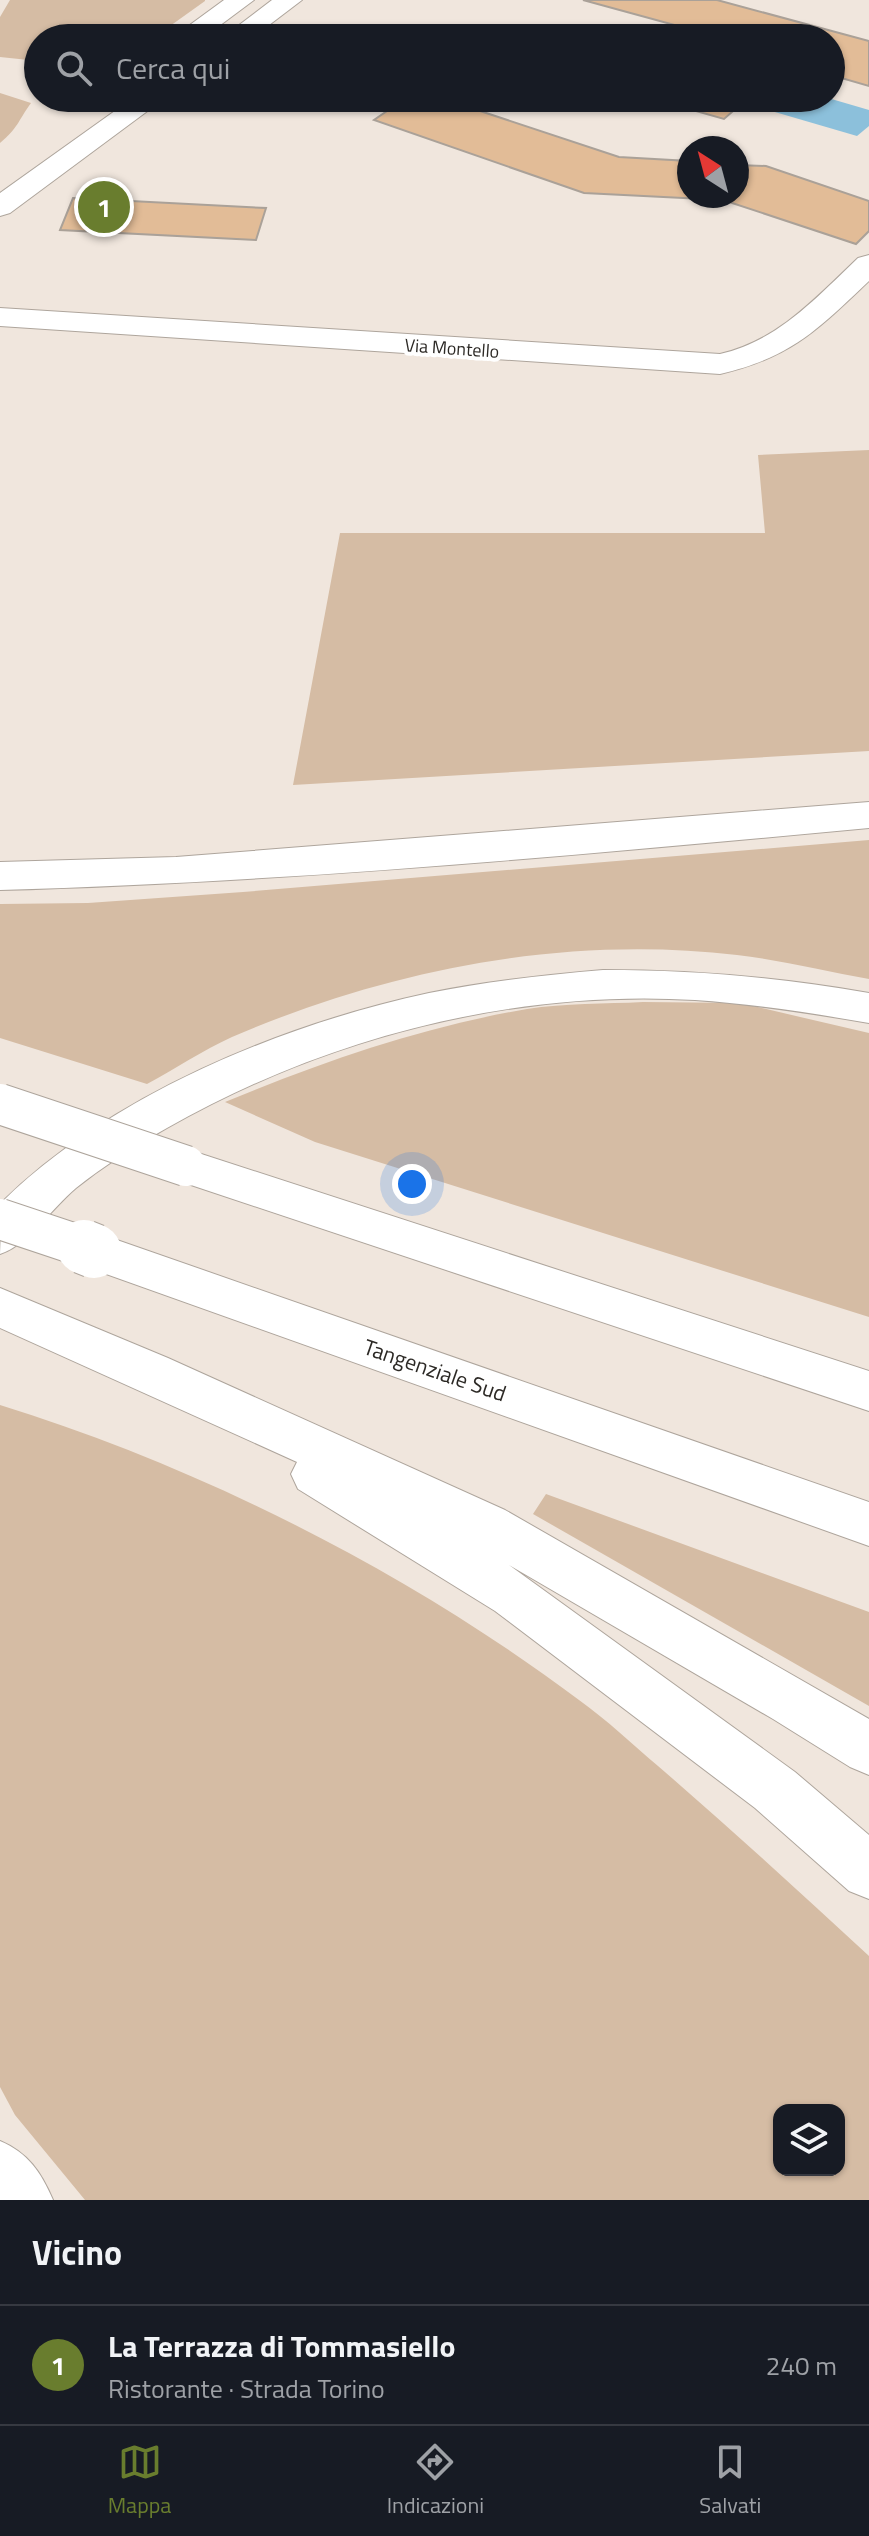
<!DOCTYPE html>
<html lang="it">
<meta charset="utf-8">
<style>
:root{--surface:#171b24;--page:#20242c;--text:#f1f3f6;--muted:#9ea1a6;--line:#363941;--accent:#697d2e}
body{margin:0;font-family:"Titillium Web",sans-serif;background:var(--page);color:var(--text)}
.controls{position:absolute;right:24px;bottom:24px;display:grid;overflow:hidden;border-radius:16px;box-shadow:0 2px 6px #0004}
.controls button{width:72px;height:72px;display:grid;place-items:center;padding:0;border:0;border-bottom:2px solid var(--line);background:var(--surface);color:var(--text);font:40px sans-serif}
.compass{position:absolute;left:677px;top:136px;width:72px;height:72px;border-radius:50%;background:var(--surface);box-shadow:0 2px 6px #0004;rotate:324deg}
.you{position:absolute;left:412px;top:1184px;width:28px;height:28px;margin:-20px;border:6px solid #fff;border-radius:50%;background:#1a73e8;box-shadow:0 0 0 12px #1a73e833}
.badge{display:grid;place-items:center;width:52px;height:52px;border-radius:50%;background:var(--accent);color:#fff;font-size:26px;font-weight:700}
.pin{position:absolute;translate:-50% -50%;border:4px solid #fff;box-shadow:0 2px 8px #0006}
.list{margin:0;padding:0;list-style:none}
h2{display:flex;justify-content:space-between;align-items:center;height:104px;margin:0;padding:0 32px;font-size:34px}
h2 small{font-size:26px;font-weight:400;color:var(--muted)}
.list li{display:grid;grid-template-columns:52px 1fr auto;gap:24px;align-items:center;box-sizing:border-box;height:120px;padding:0 32px;border-top:2px solid var(--line)}
.list b{display:block;font-size:30px;white-space:nowrap}
.list p{margin:0;font-size:26px;white-space:nowrap;color:var(--muted)}
.list em{font-size:26px;font-style:normal;color:var(--muted)}
.icon{flex:none;width:44px;height:44px;fill:none;stroke:currentColor;stroke-width:2;stroke-linecap:round;stroke-linejoin:round}
.map{position:relative;flex:none;width:869px;height:2200px;overflow:hidden}
.search{position:absolute;background:var(--surface);box-shadow:0 2px 6px #0004;left:24px;right:24px;top:24px;height:88px;display:flex;align-items:center;gap:20px;box-sizing:border-box;padding:0 28px;border-radius:44px;color:var(--muted);font-size:30px}
.sheet{height:224px;background:var(--surface)}
nav{display:flex;justify-content:space-around;align-items:center;box-sizing:border-box;height:112px;border-top:2px solid var(--line);background:var(--surface);font-size:22px;color:var(--muted)}
nav a{display:grid;justify-items:center;gap:4px}
nav .on{color:var(--accent)}
.map>svg:first-child{display:block}
.green{fill:#d5bca4;fill-rule:evenodd}
.water{fill:#8cc0db}
.building{fill:#e2bc97;stroke:#aaa198;stroke-width:2}
.lines{fill:none;stroke-linecap:round;stroke-linejoin:round}
.minor-casing{stroke:#aea59c;stroke-width:2}
.major-casing{stroke:#aea59c;stroke-width:2}
.highway-casing{stroke:#aea59c;stroke-width:2}
.minor{fill:#fff;fill-rule:evenodd}
.major{fill:#fff;fill-rule:evenodd}
.highway{fill:#fff;fill-rule:evenodd}
.highway-bridge-far1-casing{stroke:#aea59c;stroke-width:42;stroke-linecap:butt}
.highway-bridge-casing{stroke:#aea59c;stroke-width:56;stroke-linecap:butt}
.highway-bridge-far1{stroke:#fff;stroke-width:40}
.highway-bridge{stroke:#fff;stroke-width:54}
.labels{text-anchor:middle;dominant-baseline:central;stroke-width:8;stroke-linejoin:round;paint-order:stroke}
.far-street-label{font-size:18px;fill:#2c2925;stroke:#fff}
.street-label{font-size:22px;fill:#2c2925;stroke:#fff}
</style>
<div class="map">
<svg width="869" height="2200" viewBox="0 0 869 2200">
<rect width="100%" height="100%" fill="#f0e6dd"/>
<path class="green" d="M 10,0 L 205,0 L 205,1 L 163,31 L 135,38 L 38,38 L 38,61 L 0,57 L 0,17 Z
M 0,93 L 31,103 C 18,121 18,128 0,143 Z
M 869,450 L 869,751 L 293,785 L 340,533 L 765,533 L 758,455 Z
M 869,840 L 869,979 C 825,971 781,960 737,955 C 565,935 390,969 232,1037 C 203,1050 175,1069 147,1084 L 0,1038 L 0,904 L 88,903 L 243,892 Z
M 643,1002 L 740,1003 L 869,1033 L 869,1317 L 315,1142 L 225,1102 C 324,1061 422,1027 527,1009 C 565,1003 605,1004 643,1002 Z
M 0,1405 C 201,1467 410,1573 579,1700 C 607,1720 632,1744 658,1766 C 730,1828 800,1892 869,1956 L 869,2200 L 85,2200 L 15,2115 L 0,2087 ZM 779,2110 L 839,2110 L 839,2170 L 779,2170 Z
M 546,1494 L 869,1612 L 869,1706 L 533,1514 Z"/>
<path class="water" d="M 773,98 L 828,98 L 869,110 L 869,126 L 857,136 L 761,108 Z"/>
<path class="building" d="M 583,0 L 717,0 L 869,41 L 869,86 L 831,75 L 831,38 L 722,38 Z
M 406,98 L 441,98 L 619,157 L 689,161 L 689,196 L 737,196 L 737,165 L 766,166 L 869,201 L 869,231 L 856,244 L 723,200 L 584,193 L 374,120 Z
M 650,98 L 748,98 L 724,119 Z
M 73,198 L 266,208 L 256,240 L 60,230 Z"/>
<g class="lines">
<defs>
<path id="minor" d="M 869,255 L 869,281 C 817,330 792,357 720,374 L 0,326 L 0,308 L 720,354 C 778,341 817,297 858,258 Z"/>
<path id="major" d="M 224,0 L 254,0 L 203,38 L 172,38 Z
M 272,0 L 302,0 L 252,38 L 222,38 Z
M 133,98 L 165,98 L 10,213 L 0,216 L 0,193 Z"/>
<path id="highway" d="M 869,802 L 869,828 C 580,855 290,882 0,890 L 0,862 L 176,857 Z
M 603,970 C 695,970 778,977 869,993 L 869,1023 C 811,1013 754,1004 695,1000 C 513,989 325,1038 167,1128 C 135,1146 105,1165 76,1188 C 52,1208 28,1245 0,1254 L 2,1202 C 111,1095 281,1025 429,993 C 487,981 545,975 603,970 Z
M 186,1149 L 869,1371 L 869,1411 L 170,1178 L 163,1166 L 170,1154 Z
M 94,1232 L 869,1502 L 869,1546 L 78,1264 L 71,1251 L 78,1238 Z
M 0,1288 L 168,1358 L 505,1510 L 869,1719 L 869,1775 L 850,1767 L 773,1719 L 509,1565 L 795,1772 L 869,1835 L 869,1899 L 849,1891 L 755,1808 L 495,1611 L 298,1489 L 291,1474 L 297,1462 L 0,1328 Z
M 0,2141 C 28,2153 41,2172 53,2200 L 0,2200 Z"/>
</defs>
<use href="#minor" class="minor-casing"/>
<use href="#major" class="major-casing"/>
<use href="#highway" class="highway-casing"/>
<use href="#minor" class="minor"/>
<use href="#major" class="major"/>
<use href="#highway" class="highway"/>
<defs>
<path id="highway-bridge-far1" d="M 0,1104 L 186,1166
M 0,1219 L 90,1249"/>
<path id="highway-bridge" d="M 84,1247 L 94,1251"/>
</defs>
<use href="#highway-bridge-far1" class="highway-bridge-far1-casing"/>
<use href="#highway-bridge" class="highway-bridge-casing"/>
<use href="#highway-bridge-far1" class="highway-bridge-far1"/>
<use href="#highway-bridge" class="highway-bridge"/>
</g>
<g class="labels">
<g class="far-street-label">
<text transform="translate(452 348) rotate(4)">Via Montello</text>
</g>
<g class="street-label">
<text transform="translate(435 1370) rotate(19)">Tangenziale Sud</text>
</g>
</g>
</svg>
<div class="controls">
<button><svg class="icon" aria-label="layers" viewBox="0 0 24 24"><path d="M12 4l9 5-9 5-9-5zM3 14l9 5 9-5"/></svg></button>
</div>
<svg class="compass" viewBox="-18 -18 36 36"><path d="M0-13l5 13h-10z" fill="#e53935"/><path d="M0 13l5-13h-10z" fill="#9ea1a6"/></svg>
<div class="you"></div>
<div class="pin badge" style="left:104px;top:207px">1</div>
<div class="search"><svg class="icon" aria-label="search" viewBox="0 0 24 24"><circle cx="10" cy="10" r="6"/><path d="M15 15l6 6"/></svg>Cerca qui</div>
</div>
<section class="sheet">
<h2>Vicino<small></small></h2>
<ul class="list">
<li><span class="badge">1</span><div><b>La Terrazza di Tommasiello</b><p>Ristorante · Strada Torino</p></div><em>240 m</em></li>
</ul>
</section>
<nav>
<a class="on"><svg class="icon" aria-label="map" viewBox="0 0 24 24"><path d="M3 6l6-2 6 2 6-2v14l-6 2-6-2-6 2zM9 4v14M15 6v14"/></svg>Mappa</a>
<a><svg class="icon" aria-label="directions" viewBox="0 0 24 24"><path d="M12 3l9 9-9 9-9-9zM9 14v-3h6M13 9l2 2-2 2"/></svg>Indicazioni</a>
<a><svg class="icon" aria-label="saved" viewBox="0 0 24 24"><path d="M7 4h10v16l-5-4-5 4z"/></svg>Salvati</a>
</nav>
